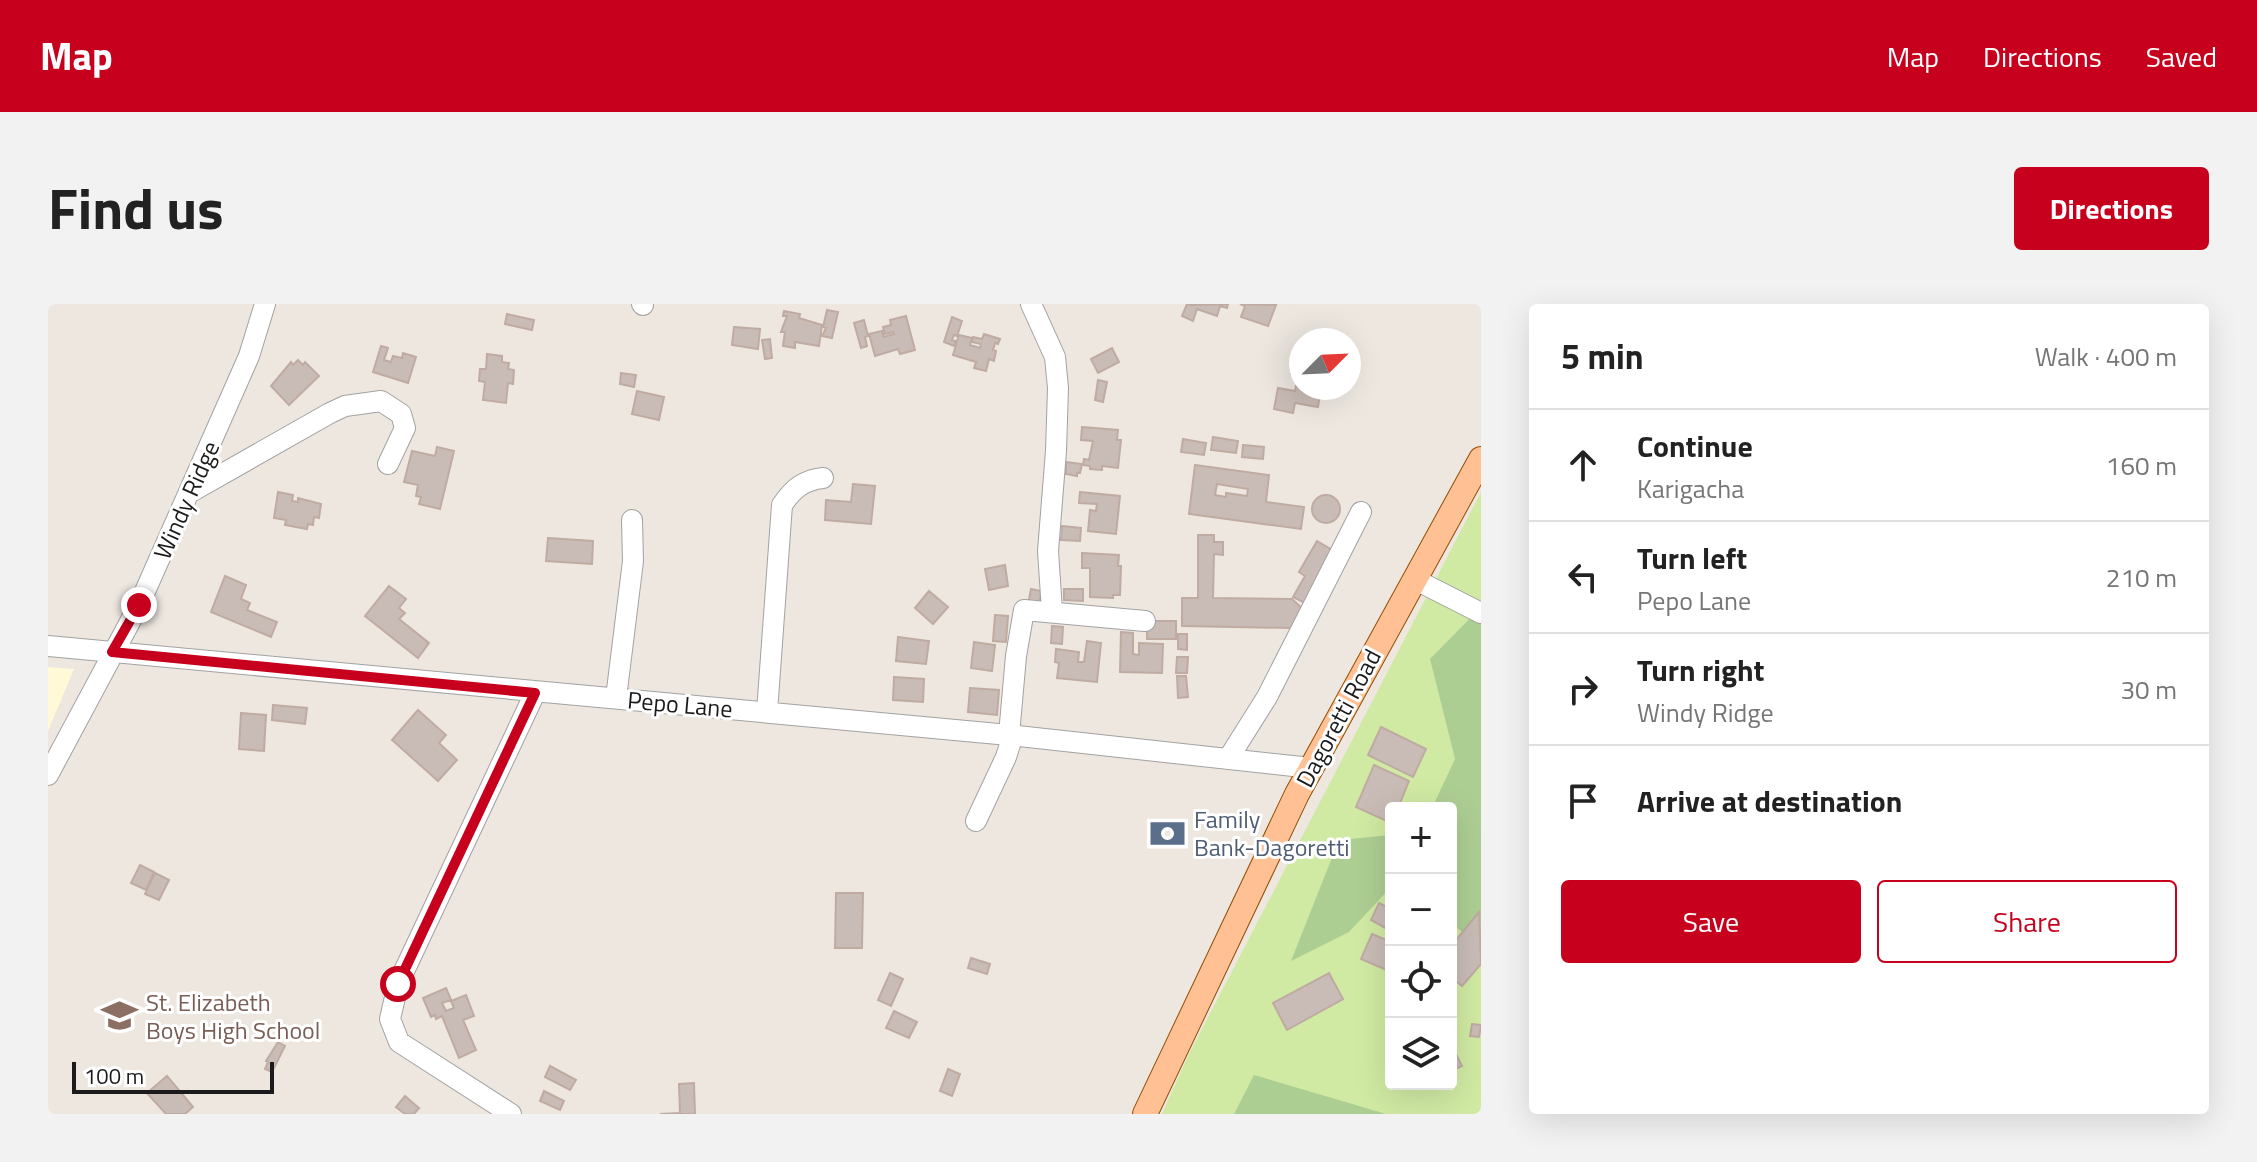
<!DOCTYPE html>
<meta charset="utf-8">
<style>
:root{--surface:#fff;--page:#f2f2f2;--text:#222;--muted:#767676;--line:#e0e0e0;--accent:#c6001d}
body{margin:0;font-family:"Titillium Web",sans-serif;background:var(--page);color:var(--text)}
.controls{position:absolute;right:24px;bottom:24px;display:grid;overflow:hidden;border-radius:8px;box-shadow:0 8px 32px #0002}
.controls button{width:72px;height:72px;display:grid;place-items:center;padding:0;border:0;border-bottom:2px solid var(--line);background:var(--surface);color:var(--text);font:40px sans-serif}
.compass{position:absolute;left:1241px;top:24px;width:72px;height:72px;border-radius:50%;background:var(--surface);box-shadow:0 8px 32px #0002;rotate:66deg}
.scale{position:absolute;left:24px;bottom:20px;width:202px;box-sizing:border-box;padding-left:8px;border:4px solid #1b1b1b;border-top:0;font-size:22px;line-height:28px;white-space:nowrap;color:#1b1b1b;-webkit-text-stroke:6px #fff;paint-order:stroke}
.stop{position:absolute;width:24px;height:24px;margin:-18px;border:6px solid #c6001d;border-radius:50%;background:#fff}
.stop.end{background:#c6001d;border-color:#fff;box-shadow:0 2px 8px #0008}
.list{margin:0;padding:0;list-style:none}
h2{display:flex;justify-content:space-between;align-items:center;height:104px;margin:0;padding:0 32px;font-size:34px}
h2 small{font-size:26px;font-weight:400;color:var(--muted)}
.list li{display:grid;grid-template-columns:52px 1fr auto;gap:24px;align-items:center;box-sizing:border-box;height:112px;padding:0 32px;border-top:2px solid var(--line)}
.list b{display:block;font-size:30px;white-space:nowrap}
.list p{margin:0;font-size:26px;white-space:nowrap;color:var(--muted)}
.list em{font-size:26px;font-style:normal;color:var(--muted)}
.actions{display:flex;gap:16px;padding:24px 32px}
.actions a{flex:1;padding:18px 0;border:2px solid var(--accent);border-radius:8px;text-align:center;font-size:28px;color:var(--accent)}
.actions .main{background:var(--accent);color:#fff}
.icon{flex:none;width:44px;height:44px;fill:none;stroke:currentColor;stroke-width:2;stroke-linecap:round;stroke-linejoin:round}
.map{position:relative;flex:none;width:1433px;height:810px;overflow:hidden;border-radius:8px}
header{display:flex;align-items:center;gap:48px;box-sizing:border-box;height:112px;padding:0 40px;background:var(--accent);color:#fff}
header strong{font-size:38px}
nav{display:flex;gap:44px;margin-inline-start:auto;font-size:28px}
.intro{display:flex;align-items:center;justify-content:space-between;box-sizing:border-box;height:192px;padding:0 48px}
h1{margin:0;font-size:56px}
.button{padding:20px 36px;border-radius:8px;background:var(--accent);color:#fff;font-size:28px;font-weight:700}
main{display:flex;gap:48px;padding:0 48px}
aside{flex:1;background:var(--surface);border-radius:8px;box-shadow:0 8px 32px #0002}
.map>svg:first-child{display:block}
.education{fill:#fff9d7}
.grass{fill:#d0eaa3;fill-rule:evenodd}
.forest{fill:#adce93}
.building{fill:#c9bcb6;stroke:#bfaba2;stroke-width:2;fill-rule:evenodd}
.lines{fill:none;stroke-linecap:round;stroke-linejoin:round}
.minor-casing{stroke:#a2a2a2;stroke-width:22}
.major-casing{stroke:#924d00;stroke-width:26}
.minor{stroke:#fff;stroke-width:20}
.major{stroke:#ffc193;stroke-width:24}
.route{stroke:#c6001d;stroke-width:10}
.labels{text-anchor:middle;dominant-baseline:central;stroke-width:6;stroke-linejoin:round;paint-order:stroke}
.street-label{font-size:24px;fill:#1b1b1b;stroke:#fff}
.service-label{font-size:24px;fill:#4e5e75;stroke:#fff;text-anchor:start}
.education-label{font-size:24px;fill:#785e54;stroke:#fff;text-anchor:start}
</style>
<header>
<strong>Map</strong>
<nav><a>Map</a><a>Directions</a><a>Saved</a></nav>
</header>
<div class="intro"><h1>Find us</h1><a class="button">Directions</a></div>
<main>
<div class="map">
<svg width="1433" height="810" viewBox="0 0 1433 810">
<rect width="100%" height="100%" fill="#ede7e0"/>
<path class="education" d="M 0,363 L 26,365 L 0,427 Z"/>
<path class="grass" d="M 1433,188 L 1433,810 L 1114,810 L 1140,752 ZM 1343,504 L 1403,504 L 1403,780 L 1343,780 Z"/>
<path class="forest" d="M 1433,303 L 1433,641 L 1403,620 L 1403,504 L 1384,504 L 1407,455 L 1382,355 Z
M 1343,531 L 1343,583 L 1301,628 L 1243,657 L 1291,536 Z
M 1206,771 L 1338,810 L 1186,810 Z"/>
<path class="building" d="M 1139,0 L 1142,1 L 1180,0 L 1179,4 L 1172,2 L 1169,12 L 1149,5 L 1145,17 L 1134,12 Z
M 1192,0 L 1228,1 L 1220,22 L 1193,13 L 1197,2 Z
M 779,6 L 790,8 L 784,34 L 774,32 L 778,24 L 775,23 Z
M 736,7 L 752,10 L 751,14 L 774,21 L 771,42 L 747,38 L 747,44 L 735,42 L 737,28 L 733,28 L 739,12 L 735,12 Z
M 459,10 L 486,16 L 484,26 L 457,20 Z
M 858,12 L 867,46 L 852,50 L 850,45 L 827,52 L 821,30 L 834,27 L 836,33 L 846,30 L 845,28 L 837,30 L 835,23 L 843,21 L 842,16 Z
M 904,13 L 914,17 L 909,32 L 906,31 L 904,36 L 908,37 L 906,42 L 896,38 Z
M 816,16 L 820,32 L 817,33 L 819,42 L 813,44 L 806,19 Z
M 686,23 L 712,25 L 710,45 L 684,41 Z
M 936,30 L 952,35 L 950,40 L 947,39 L 945,46 L 948,47 L 946,57 L 941,55 L 938,67 L 926,64 L 928,58 L 905,51 L 911,31 L 924,34 L 922,41 L 932,44 L 933,40 L 924,38 L 925,33 L 934,35 Z
M 722,35 L 724,54 L 717,55 L 714,36 Z
M 333,42 L 340,44 L 336,56 L 343,58 L 345,52 L 354,54 L 355,49 L 368,53 L 360,79 L 325,68 Z
M 1064,44 L 1071,58 L 1050,69 L 1043,55 Z
M 439,50 L 454,52 L 454,58 L 461,59 L 460,65 L 466,66 L 465,80 L 460,79 L 458,99 L 435,96 L 437,78 L 431,77 L 432,65 L 438,65 Z
M 1245,53 L 1253,54 L 1253,84 L 1273,84 L 1270,103 L 1247,99 L 1245,109 L 1226,105 L 1230,84 L 1247,87 L 1250,71 L 1243,70 Z
M 250,56 L 255,61 L 257,58 L 271,72 L 241,101 L 223,82 L 243,58 L 245,61 Z
M 573,69 L 588,71 L 586,83 L 572,80 Z
M 1050,76 L 1059,78 L 1055,98 L 1047,96 Z
M 589,87 L 616,93 L 611,116 L 584,110 Z
M 1034,123 L 1070,126 L 1069,136 L 1073,136 L 1070,164 L 1054,162 L 1054,166 L 1042,165 L 1042,162 L 1035,161 L 1036,155 L 1041,156 L 1045,137 L 1033,136 Z
M 1165,133 L 1190,137 L 1188,149 L 1163,146 Z
M 1135,135 L 1158,139 L 1156,151 L 1133,148 Z
M 1195,141 L 1216,143 L 1215,155 L 1194,153 Z
M 389,143 L 406,147 L 392,205 L 371,200 L 373,193 L 368,192 L 370,181 L 356,178 L 364,147 L 387,152 Z
M 1018,158 L 1034,160 L 1032,169 L 1029,169 L 1029,172 L 1018,170 Z
M 1147,161 L 1221,171 L 1218,198 L 1256,203 L 1253,225 L 1141,210 ZM 1169,180 L 1200,185 L 1199,192 L 1178,189 L 1178,193 L 1167,191 Z
M 805,180 L 827,182 L 823,220 L 777,216 L 778,196 L 803,198 Z
M 230,188 L 245,191 L 244,197 L 250,198 L 250,194 L 273,200 L 271,214 L 266,213 L 265,221 L 260,220 L 259,225 L 237,221 L 238,216 L 226,214 Z
M 1032,188 L 1072,192 L 1068,230 L 1040,227 L 1042,206 L 1048,207 L 1049,200 L 1031,199 Z
M1264 205a14 14 0 1 1 28 0a14 14 0 1 1-28 0Z
M 1014,222 L 1033,224 L 1032,237 L 1013,236 Z
M 1150,231 L 1166,231 L 1166,238 L 1175,238 L 1175,251 L 1166,250 L 1165,294 L 1244,295 L 1260,310 L 1243,324 L 1134,322 L 1134,294 L 1150,294 Z
M 500,234 L 545,237 L 544,260 L 498,257 Z
M 1269,237 L 1288,248 L 1259,300 L 1245,293 L 1257,272 L 1251,268 Z
M 1034,249 L 1071,251 L 1070,262 L 1073,262 L 1072,291 L 1065,291 L 1065,294 L 1042,293 L 1042,264 L 1034,264 Z
M 957,261 L 960,282 L 941,286 L 937,265 Z
M 177,272 L 198,281 L 193,295 L 202,299 L 199,306 L 229,318 L 223,333 L 163,308 Z
M 341,282 L 358,295 L 351,304 L 357,309 L 351,315 L 381,339 L 370,354 L 317,312 Z
M 983,285 L 993,287 L 991,303 L 980,301 Z
M 1016,285 L 1035,285 L 1035,297 L 1016,296 Z
M 881,287 L 900,303 L 885,320 L 867,304 Z
M 947,311 L 960,312 L 958,338 L 945,337 Z
M 1099,317 L 1128,317 L 1128,335 L 1099,335 Z
M 1004,322 L 1015,323 L 1014,340 L 1003,339 Z
M 1073,328 L 1085,329 L 1085,350 L 1091,351 L 1091,339 L 1115,340 L 1114,369 L 1072,368 Z
M 1130,330 L 1139,330 L 1139,346 L 1130,345 Z
M 850,333 L 881,337 L 878,360 L 848,357 Z
M 1039,337 L 1053,339 L 1049,378 L 1009,374 L 1011,359 L 1007,358 L 1008,345 L 1031,348 L 1030,358 L 1036,358 Z
M 926,338 L 947,341 L 944,367 L 923,364 Z
M 1129,353 L 1140,353 L 1139,369 L 1128,369 Z
M 1129,372 L 1138,372 L 1140,393 L 1130,394 Z
M 846,373 L 876,375 L 875,398 L 845,396 Z
M 922,384 L 951,386 L 949,411 L 920,408 Z
M 225,401 L 259,404 L 257,420 L 224,416 Z
M 370,406 L 398,431 L 391,439 L 409,456 L 390,477 L 344,436 Z
M 193,409 L 218,411 L 216,447 L 191,445 Z
M 1333,423 L 1378,445 L 1365,473 L 1320,451 Z
M 1326,461 L 1361,477 L 1350,504 L 1343,504 L 1343,519 L 1308,503 Z
M 92,561 L 106,568 L 98,586 L 83,579 Z
M 107,569 L 121,576 L 111,596 L 97,590 Z
M 788,589 L 815,589 L 814,644 L 787,644 Z
M 1331,599 L 1343,605 L 1343,627 L 1323,616 Z
M 1431,608 L 1433,660 L 1414,682 L 1403,673 L 1403,642 Z
M 1324,630 L 1343,638 L 1343,668 L 1313,655 Z
M 923,654 L 942,660 L 939,670 L 920,664 Z
M 842,669 L 855,675 L 843,702 L 830,696 Z
M 1281,669 L 1295,695 L 1239,726 L 1225,699 Z
M 398,684 L 403,696 L 394,699 L 398,707 L 406,704 L 403,697 L 418,691 L 426,712 L 415,716 L 428,746 L 411,754 L 394,712 L 388,715 L 387,711 L 383,713 L 375,694 Z
M 846,707 L 869,718 L 861,734 L 838,724 Z
M 1424,720 L 1433,721 L 1431,733 L 1422,732 Z
M 230,738 L 237,742 L 224,768 L 217,765 L 220,758 L 218,757 Z
M 1407,748 L 1414,762 L 1403,767 L 1403,750 Z
M 502,762 L 528,776 L 522,786 L 497,773 Z
M 900,765 L 912,770 L 904,792 L 892,787 Z
M 119,772 L 145,803 L 137,810 L 118,810 L 99,789 Z
M 646,779 L 647,810 L 612,810 L 632,809 L 631,780 Z
M 496,787 L 516,797 L 512,806 L 492,797 Z
M 357,792 L 371,804 L 366,810 L 357,810 L 348,803 Z"/>
<g class="lines">
<defs>
<path id="minor" d="M 594,0 L 595,1
M 983,0 L 1007,53 L 1010,84 L 1008,147 L 1000,247 L 1004,307
M 141,189 L 282,109 L 297,102 L 333,97 L 353,110 L 357,124 L 340,160
M 1366,275 L 1433,309
M 0,342 L 961,431 L 1263,464
M 568,394 L 585,257 L 584,216
M 719,408 L 734,201 C 745,185 755,176 775,174
M 961,431 L 968,352 L 976,306 L 1097,317
M 1180,455 L 1219,393 L 1313,208
M 0,471 L 91,301 L 201,52 L 217,0
M 928,517 L 958,453 L 965,431
M 463,810 L 351,738 L 342,715 L 350,680 L 487,389"/>
<path id="major" d="M 1097,810 L 1249,490 L 1433,155"/>
</defs>
<use href="#minor" class="minor-casing"/>
<use href="#major" class="major-casing"/>
<use href="#minor" class="minor"/>
<use href="#major" class="major"/>
</g>
<g class="lines">
<path class="route" d="M 91,301 L 64,348 L 487,389 L 350,680"/>
</g>
<defs>
<symbol id="bank-bare" viewBox="-9 -9 18 18"><path d="M-6-4H6V4H-6ZM0-2.3a2.3 2.3 0 1 0 0 4.6a2.3 2.3 0 1 0 0-4.6Z" fill="#5c6f8a" stroke="#fff" stroke-width="2.5" paint-order="stroke"/></symbol>
<symbol id="school-bare" viewBox="-9 -9 18 18"><path d="M0-5L7-2L0 1L-7-2ZM-4 1L0 2.5L4 1V4Q0 6-4 4Z" fill="#8d6e63" stroke="#fff" stroke-width="2.5" paint-order="stroke"/></symbol>
</defs>
<g fill-rule="evenodd">
<use href="#bank-bare" x="1094" y="504" width="51" height="51"/>
<use href="#school-bare" x="46" y="686" width="51" height="51"/>
</g>
<g class="labels">
<g class="street-label">
<text transform="translate(138 196) rotate(-66)">Windy Ridge</text>
<text transform="translate(632 400) rotate(5)">Pepo Lane</text>
<text transform="translate(1290 414) rotate(-62)">Dagoretti Road</text>
</g>
<g class="service-label">
<text x="1146" y="515">Family<tspan x="1146" dy="28">Bank-Dagoretti</tspan></text>
</g>
<g class="education-label">
<text x="98" y="698">St. Elizabeth<tspan x="98" dy="28">Boys High School</tspan></text>
</g>
</g>
</svg>
<div class="controls">
<button>+</button>
<button>−</button>
<button><svg class="icon" aria-label="locate" viewBox="0 0 24 24"><circle cx="12" cy="12" r="6"/><path d="M12 2v4M12 18v4M2 12h4M18 12h4"/></svg></button>
<button><svg class="icon" aria-label="layers" viewBox="0 0 24 24"><path d="M12 4l9 5-9 5-9-5zM3 14l9 5 9-5"/></svg></button>
</div>
<svg class="compass" viewBox="-18 -18 36 36"><path d="M0-13l5 13h-10z" fill="#e53935"/><path d="M0 13l5-13h-10z" fill="#767676"/></svg>
<div class="scale">100 m</div>
<div class="stop" style="left:350px;top:680px"></div>
<div class="stop end" style="left:91px;top:301px"></div>
</div>
<aside>
<h2>5 min<small>Walk · 400 m</small></h2>
<ul class="list">
<li><svg class="icon" aria-label="ahead" viewBox="0 0 24 24"><path d="M12 20V5M6 11l6-6 6 6"/></svg><div><b>Continue</b><p>Karigacha</p></div><em>160 m</em></li>
<li><svg class="icon" aria-label="left" viewBox="0 0 24 24"><path d="M17 20v-9H6M10 6l-5 5 5 5"/></svg><div><b>Turn left</b><p>Pepo Lane</p></div><em>210 m</em></li>
<li><svg class="icon" aria-label="right" viewBox="0 0 24 24"><path d="M7 20v-9h11M14 6l5 5-5 5"/></svg><div><b>Turn right</b><p>Windy Ridge</p></div><em>30 m</em></li>
<li><svg class="icon" aria-label="arrive" viewBox="0 0 24 24"><path d="M6 21V4h12l-3 4 3 4H6"/></svg><div><b>Arrive at destination</b></div></li>
</ul>
<div class="actions"><a class="main">Save</a><a>Share</a></div>
</aside>
</main>
